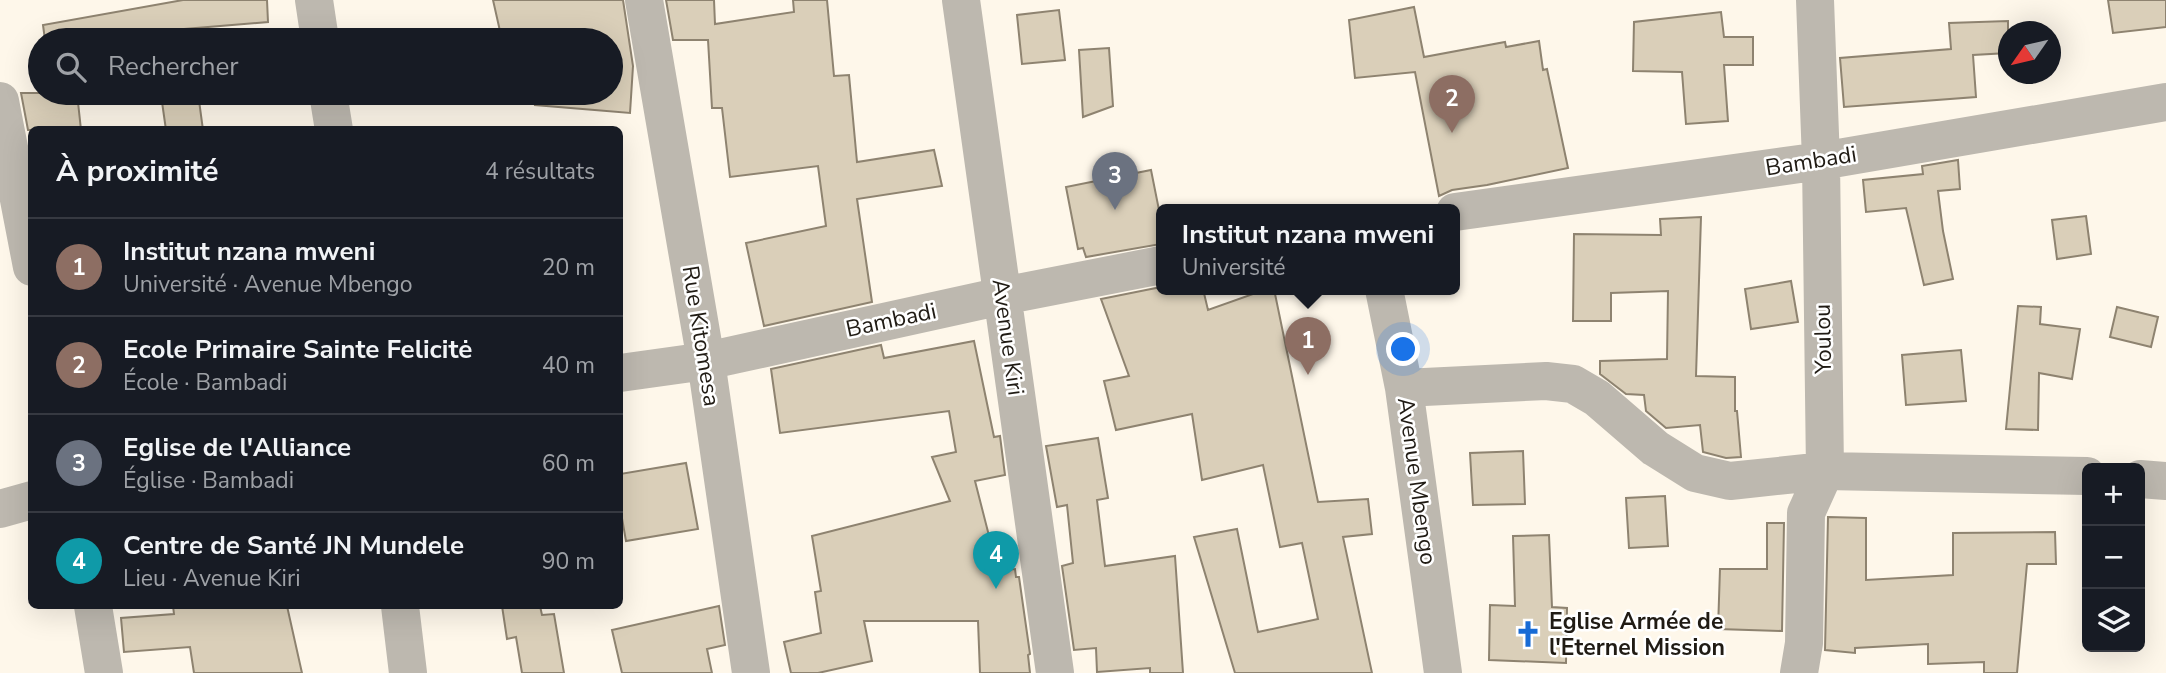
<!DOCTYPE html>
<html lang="fr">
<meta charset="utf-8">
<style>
:root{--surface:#171b24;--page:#242831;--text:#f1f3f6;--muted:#9ea1a6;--line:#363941;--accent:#1a73e8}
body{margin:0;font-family:"Nunito Sans",sans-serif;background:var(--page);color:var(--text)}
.controls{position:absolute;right:21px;bottom:21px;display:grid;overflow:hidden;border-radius:10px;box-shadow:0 7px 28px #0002}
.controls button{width:63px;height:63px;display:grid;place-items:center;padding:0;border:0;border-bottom:2px solid var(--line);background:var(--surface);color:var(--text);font:35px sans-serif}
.compass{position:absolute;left:1998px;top:21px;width:63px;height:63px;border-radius:50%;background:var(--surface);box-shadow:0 7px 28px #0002;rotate:236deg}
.you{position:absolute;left:1404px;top:350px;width:24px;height:24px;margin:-18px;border:5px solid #fff;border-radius:50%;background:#1a73e8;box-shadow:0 0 0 10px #1a73e833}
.badge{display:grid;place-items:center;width:46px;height:46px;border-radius:50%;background:var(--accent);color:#fff;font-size:23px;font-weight:700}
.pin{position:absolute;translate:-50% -58px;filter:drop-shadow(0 2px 4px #0008)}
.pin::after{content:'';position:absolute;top:37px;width:24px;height:21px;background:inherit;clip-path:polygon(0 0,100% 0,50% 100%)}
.popup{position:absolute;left:1156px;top:204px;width:304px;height:91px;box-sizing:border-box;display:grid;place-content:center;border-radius:10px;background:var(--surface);filter:drop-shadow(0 2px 5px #0005);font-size:23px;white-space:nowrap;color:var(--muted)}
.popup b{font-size:26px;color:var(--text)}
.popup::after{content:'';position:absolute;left:50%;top:100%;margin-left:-14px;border:14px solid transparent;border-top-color:var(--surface)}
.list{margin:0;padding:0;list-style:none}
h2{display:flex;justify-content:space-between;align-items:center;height:91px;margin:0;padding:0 28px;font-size:30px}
h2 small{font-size:23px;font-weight:400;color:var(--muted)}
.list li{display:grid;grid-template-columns:46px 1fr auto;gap:21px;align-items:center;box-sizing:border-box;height:98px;padding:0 28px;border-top:2px solid var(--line)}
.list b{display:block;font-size:26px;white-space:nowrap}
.list p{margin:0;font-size:23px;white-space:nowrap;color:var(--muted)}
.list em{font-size:23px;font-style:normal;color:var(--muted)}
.icon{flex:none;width:38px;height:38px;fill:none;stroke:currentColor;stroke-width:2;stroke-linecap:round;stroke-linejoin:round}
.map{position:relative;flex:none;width:2166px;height:673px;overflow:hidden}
.search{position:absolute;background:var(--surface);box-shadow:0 7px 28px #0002;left:28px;top:28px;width:595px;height:77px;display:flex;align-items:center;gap:18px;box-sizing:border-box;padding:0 24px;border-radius:38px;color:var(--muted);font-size:26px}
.panel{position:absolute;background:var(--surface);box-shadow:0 7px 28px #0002;left:28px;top:126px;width:595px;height:483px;border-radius:10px}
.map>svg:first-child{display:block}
.building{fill:#dacfb9;stroke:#8e8370;stroke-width:2}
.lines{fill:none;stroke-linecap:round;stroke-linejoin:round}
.minor{stroke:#bdb8af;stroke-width:38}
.labels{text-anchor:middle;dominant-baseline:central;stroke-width:5;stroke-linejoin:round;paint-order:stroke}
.street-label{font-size:23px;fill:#201b14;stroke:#fff}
.poi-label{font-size:23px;font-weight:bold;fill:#201b14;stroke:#fff;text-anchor:start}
</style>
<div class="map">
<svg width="2166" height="673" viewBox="0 0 2166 673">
<rect width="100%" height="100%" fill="#fef7ea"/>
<path class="building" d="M 183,0 L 267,0 L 268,22 L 137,33 L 139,40 L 45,40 L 43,25 Z
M 493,0 L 623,0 L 633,66 L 630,113 L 535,105 L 536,93 L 611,93 L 611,40 L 502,40 Z
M 666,0 L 714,0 L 715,24 L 794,12 L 793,0 L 827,0 L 834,76 L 849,75 L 857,162 L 934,150 L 942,186 L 857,199 L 872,302 L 764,326 L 746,243 L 826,226 L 818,166 L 730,177 L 722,108 L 712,108 L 708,40 L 673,40 Z
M 2108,0 L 2166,0 L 2166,27 L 2113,33 Z
M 1414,7 L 1424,57 L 1505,42 L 1506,47 L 1539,41 L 1543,70 L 1547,69 L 1568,168 L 1487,185 L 1452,190 L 1439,196 L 1415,72 L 1355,78 L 1349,20 Z
M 1059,10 L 1065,60 L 1022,64 L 1017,15 Z
M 1721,12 L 1724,37 L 1753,37 L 1753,65 L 1724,65 L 1728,121 L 1686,124 L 1682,72 L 1633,71 L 1634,22 Z
M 2008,21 L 2008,53 L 1973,55 L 1976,97 L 1844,107 L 1840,58 L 1951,49 L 1949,23 Z
M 1109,48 L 1113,106 L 1083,117 L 1079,50 Z
M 21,93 L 77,93 L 81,130 L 28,130 Z
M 166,93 L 198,93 L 203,130 L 166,130 L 162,102 L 167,102 Z
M 1958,160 L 1960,189 L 1938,191 L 1943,231 L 1953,279 L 1924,285 L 1906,208 L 1866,212 L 1863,180 L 1923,174 L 1922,166 Z
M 1151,170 L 1161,220 L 1161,244 L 1086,257 L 1083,248 L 1078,249 L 1066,187 Z
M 2086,216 L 2091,254 L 2057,259 L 2052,220 Z
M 1701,217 L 1696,376 L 1735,377 L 1735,411 L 1737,411 L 1741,457 L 1726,458 L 1703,452 L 1700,425 L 1666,428 L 1646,411 L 1644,395 L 1626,394 L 1600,374 L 1600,361 L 1667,359 L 1668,291 L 1611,293 L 1611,321 L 1573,321 L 1574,234 L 1661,235 L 1660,219 Z
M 1791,281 L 1798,322 L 1751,329 L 1745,289 Z
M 1161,287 L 1161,289 L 1203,289 L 1208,310 L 1267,289 L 1274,289 L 1318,502 L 1368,499 L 1372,534 L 1343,537 L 1372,673 L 1235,673 L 1194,537 L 1237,529 L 1258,632 L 1318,619 L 1302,543 L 1280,547 L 1263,465 L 1202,480 L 1192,414 L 1116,430 L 1104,381 L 1129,376 L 1101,299 Z
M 2018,306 L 2041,307 L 2040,324 L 2080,329 L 2072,379 L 2039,373 L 2038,430 L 2006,429 Z
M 2117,307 L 2158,317 L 2151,347 L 2110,337 Z
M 974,341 L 994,437 L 1000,436 L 1005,475 L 975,481 L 998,571 L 1015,569 L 1016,577 L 1019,577 L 1030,654 L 1028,655 L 1030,673 L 980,673 L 978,621 L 864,621 L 872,661 L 818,673 L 791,673 L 784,642 L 821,633 L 815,592 L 821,591 L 812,536 L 950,501 L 932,457 L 956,452 L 949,411 L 780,433 L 771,369 L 881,345 L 884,358 Z
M 1961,350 L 1966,401 L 1906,405 L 1902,355 Z
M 1098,438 L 1108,498 L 1097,500 L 1105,566 L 1175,556 L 1183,673 L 1150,673 L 1150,668 L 1097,672 L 1096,648 L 1074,650 L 1062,566 L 1073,563 L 1067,505 L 1057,507 L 1046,446 Z
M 1523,451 L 1525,504 L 1473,505 L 1470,453 Z
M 686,463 L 698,529 L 626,541 L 620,507 L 620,474 Z
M 1665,496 L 1668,546 L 1629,548 L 1626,498 Z
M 1828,517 L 1866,518 L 1866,580 L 1953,575 L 1953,533 L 2055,532 L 2056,564 L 2027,564 L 2017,673 L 1984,673 L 1984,662 L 1928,664 L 1928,644 L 1855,648 L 1855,653 L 1825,650 Z
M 1767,523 L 1784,523 L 1782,631 L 1718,629 L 1720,569 L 1767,569 Z
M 1549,535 L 1552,607 L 1567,608 L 1566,663 L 1489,660 L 1490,605 L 1515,606 L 1513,536 Z
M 173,606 L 287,606 L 302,673 L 194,673 L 190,647 L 124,652 L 121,618 L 174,614 Z
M 502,606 L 540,606 L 542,615 L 554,614 L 564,673 L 522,673 L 516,637 L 507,639 Z
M 719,606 L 725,645 L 707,649 L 712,673 L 622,673 L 612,630 Z"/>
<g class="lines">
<path class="minor" d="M 314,0 L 320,40
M 644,0 L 706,361 L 751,673
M 961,0 L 1055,673
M 328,93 L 334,130
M 0,101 L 32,267
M 1455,212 L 1821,161 L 2166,102
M 1384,289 L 1404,388 L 1443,673
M 620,373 L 706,361 L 1002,296 L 1161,265
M 1404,388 L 1546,381 L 1573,384 L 1597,398 L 1655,448 L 1695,473 L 1730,481 L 1825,471 L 2087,476
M 2140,479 L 2166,481
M 0,509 L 32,500
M 93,606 L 104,673
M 400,606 L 408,673
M 1799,673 L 1804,643 L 1806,513 L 1825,471 L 1821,161 L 1815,0"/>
</g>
<defs>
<symbol id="church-bare" viewBox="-9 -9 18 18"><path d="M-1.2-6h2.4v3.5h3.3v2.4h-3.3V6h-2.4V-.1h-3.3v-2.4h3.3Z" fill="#186bd5" stroke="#fff" stroke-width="2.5" paint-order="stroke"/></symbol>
</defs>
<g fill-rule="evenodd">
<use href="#church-bare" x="1509" y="615" width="38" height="38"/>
</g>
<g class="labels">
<g class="street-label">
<text transform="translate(1811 161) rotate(-9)">Bambadi</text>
<text transform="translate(891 320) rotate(-12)">Bambadi</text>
<text transform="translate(701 336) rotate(81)">Rue Kitomesa</text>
<text transform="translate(1008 337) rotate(82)">Avenue Kiri</text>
<text transform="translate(1823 339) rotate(-91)">Youlou</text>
<text transform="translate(1417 481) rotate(82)">Avenue Mbengo</text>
</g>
<g class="poi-label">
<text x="1549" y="621">Eglise Armée de<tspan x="1549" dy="26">l'Eternel Mission</tspan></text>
</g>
</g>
</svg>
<div class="controls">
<button>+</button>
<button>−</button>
<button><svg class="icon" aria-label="layers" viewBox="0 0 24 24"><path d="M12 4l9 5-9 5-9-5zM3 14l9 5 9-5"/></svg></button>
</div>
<svg class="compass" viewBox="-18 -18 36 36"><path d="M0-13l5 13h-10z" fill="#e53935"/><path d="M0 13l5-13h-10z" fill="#9ea1a6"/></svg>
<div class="you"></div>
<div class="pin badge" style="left:1308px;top:375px;background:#8d6e63">1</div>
<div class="popup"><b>Institut nzana mweni</b>Université</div>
<div class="pin badge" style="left:1452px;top:133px;background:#8d6e63">2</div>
<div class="pin badge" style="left:1115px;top:210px;background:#6b7280">3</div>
<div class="pin badge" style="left:996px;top:589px;background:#0f9aa8">4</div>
<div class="search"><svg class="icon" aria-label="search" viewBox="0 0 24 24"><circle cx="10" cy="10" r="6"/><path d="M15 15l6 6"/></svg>Rechercher</div>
<section class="panel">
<h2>À proximité<small>4 résultats</small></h2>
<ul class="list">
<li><span class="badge" style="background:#8d6e63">1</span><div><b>Institut nzana mweni</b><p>Université · Avenue Mbengo</p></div><em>20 m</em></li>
<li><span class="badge" style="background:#8d6e63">2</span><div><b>Ecole Primaire Sainte Felicitė</b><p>École · Bambadi</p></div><em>40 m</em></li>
<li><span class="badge" style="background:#6b7280">3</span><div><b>Eglise de l'Alliance</b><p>Église · Bambadi</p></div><em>60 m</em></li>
<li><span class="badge" style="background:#0f9aa8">4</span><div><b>Centre de Santé JN Mundele</b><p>Lieu · Avenue Kiri</p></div><em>90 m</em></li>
</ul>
</section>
</div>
